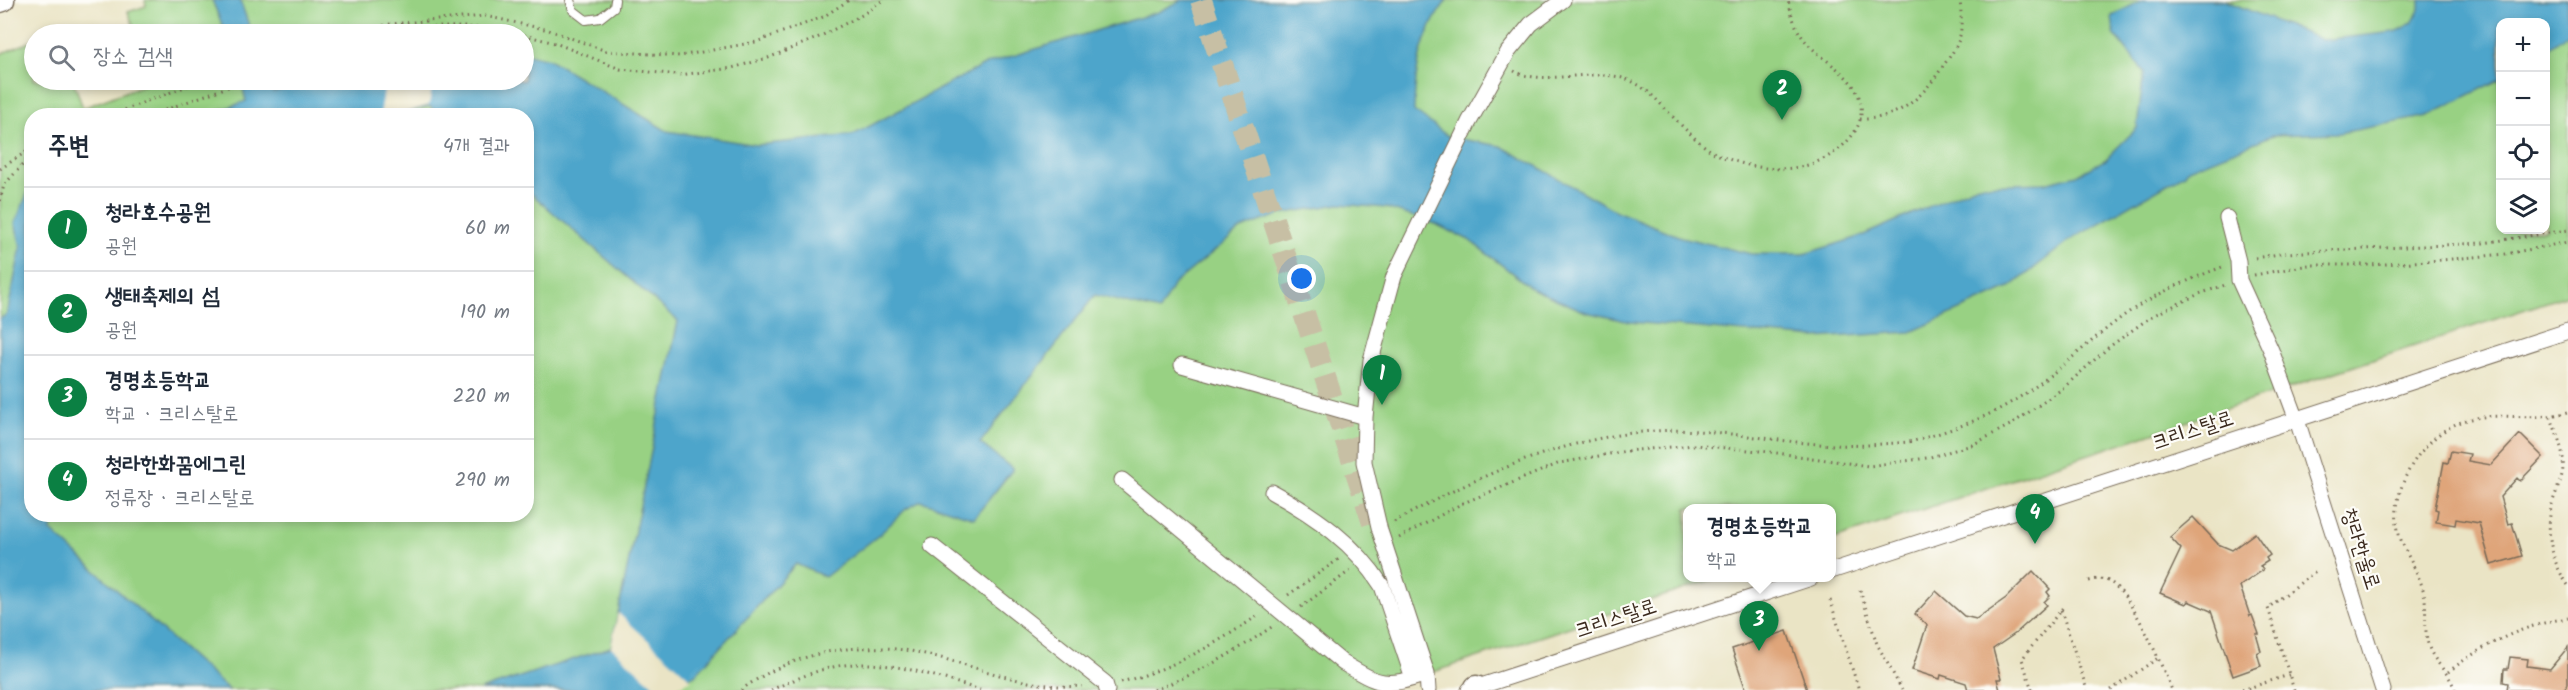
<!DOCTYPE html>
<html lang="ko">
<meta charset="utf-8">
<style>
:root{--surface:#fff;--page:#f2f2f3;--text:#1f2937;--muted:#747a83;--line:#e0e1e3;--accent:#0b8043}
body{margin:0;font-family:Kalam,"Poor Story",sans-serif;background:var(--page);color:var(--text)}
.controls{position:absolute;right:18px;top:18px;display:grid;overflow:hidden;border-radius:12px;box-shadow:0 3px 9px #0003}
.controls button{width:54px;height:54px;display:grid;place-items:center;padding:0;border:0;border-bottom:2px solid var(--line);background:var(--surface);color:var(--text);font:30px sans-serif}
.you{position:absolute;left:1302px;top:279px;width:21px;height:21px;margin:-15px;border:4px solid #fff;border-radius:50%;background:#1a73e8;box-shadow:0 0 0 9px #1a73e833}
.badge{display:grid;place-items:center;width:39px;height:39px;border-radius:50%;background:var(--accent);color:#fff;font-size:20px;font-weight:700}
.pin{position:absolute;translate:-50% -50px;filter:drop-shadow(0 2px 3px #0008)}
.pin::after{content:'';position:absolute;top:32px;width:21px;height:18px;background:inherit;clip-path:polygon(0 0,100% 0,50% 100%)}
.popup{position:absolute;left:1683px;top:504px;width:153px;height:78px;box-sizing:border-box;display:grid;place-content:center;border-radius:12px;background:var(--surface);filter:drop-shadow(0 2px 4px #0005);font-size:20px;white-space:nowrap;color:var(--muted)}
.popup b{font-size:22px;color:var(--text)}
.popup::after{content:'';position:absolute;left:50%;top:100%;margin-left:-12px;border:12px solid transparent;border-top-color:var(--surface)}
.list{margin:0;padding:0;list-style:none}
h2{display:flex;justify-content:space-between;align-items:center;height:78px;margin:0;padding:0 24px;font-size:26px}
h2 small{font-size:20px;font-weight:400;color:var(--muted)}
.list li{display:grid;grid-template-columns:39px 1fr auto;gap:18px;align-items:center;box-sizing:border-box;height:84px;padding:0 24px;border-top:2px solid var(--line)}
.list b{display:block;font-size:22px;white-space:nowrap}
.list p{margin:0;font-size:20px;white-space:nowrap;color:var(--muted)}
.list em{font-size:20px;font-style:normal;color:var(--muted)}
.icon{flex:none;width:33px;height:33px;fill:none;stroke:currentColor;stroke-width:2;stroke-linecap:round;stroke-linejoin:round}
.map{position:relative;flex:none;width:2568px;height:690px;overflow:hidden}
.search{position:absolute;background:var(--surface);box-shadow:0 3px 9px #0003;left:24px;top:24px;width:510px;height:66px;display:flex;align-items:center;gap:15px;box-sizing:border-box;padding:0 21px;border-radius:33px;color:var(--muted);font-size:22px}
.panel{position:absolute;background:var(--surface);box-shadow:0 3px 9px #0003;left:24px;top:108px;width:510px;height:414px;border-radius:24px}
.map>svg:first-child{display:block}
.green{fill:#98d183;stroke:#6a7e50;stroke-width:1.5;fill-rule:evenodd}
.water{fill:#4ea5cb;stroke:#446874;stroke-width:1.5}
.pier{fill:#eae4c5}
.building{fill:#dfa57a}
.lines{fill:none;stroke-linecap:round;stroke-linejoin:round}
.secondary-tunnel{stroke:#c7bfa4;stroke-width:22;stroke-dasharray:22 11;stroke-linecap:butt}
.lane-casing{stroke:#786b58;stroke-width:10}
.street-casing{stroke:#786b58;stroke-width:17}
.secondary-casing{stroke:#786b58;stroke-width:25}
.path{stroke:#786b58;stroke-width:3;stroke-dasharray:1.5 4.5;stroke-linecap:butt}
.lane{stroke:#fff;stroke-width:8}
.street{stroke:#fff;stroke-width:15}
.secondary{stroke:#fff;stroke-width:22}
.labels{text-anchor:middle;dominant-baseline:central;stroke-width:4.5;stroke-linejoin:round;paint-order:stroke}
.street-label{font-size:21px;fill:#3b2a1e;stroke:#fdfcf7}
</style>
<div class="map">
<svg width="2568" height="690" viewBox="0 0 2568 690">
<rect width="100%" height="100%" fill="#fdfcf7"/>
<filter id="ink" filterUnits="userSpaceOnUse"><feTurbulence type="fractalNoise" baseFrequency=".0167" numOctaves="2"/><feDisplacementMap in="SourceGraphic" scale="12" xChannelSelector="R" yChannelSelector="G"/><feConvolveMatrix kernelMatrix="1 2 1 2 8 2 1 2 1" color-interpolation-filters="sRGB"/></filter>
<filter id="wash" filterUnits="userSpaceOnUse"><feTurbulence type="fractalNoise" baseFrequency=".008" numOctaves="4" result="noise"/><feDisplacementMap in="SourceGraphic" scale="24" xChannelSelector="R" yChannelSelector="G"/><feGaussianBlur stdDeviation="1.35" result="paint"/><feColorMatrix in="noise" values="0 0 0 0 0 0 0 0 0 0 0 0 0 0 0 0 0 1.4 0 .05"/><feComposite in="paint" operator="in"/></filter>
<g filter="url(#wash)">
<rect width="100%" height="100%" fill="#eae4c5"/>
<path class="green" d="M 145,0 L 2568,0 L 2568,295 L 1831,540 L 1831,508 L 1687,508 L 1687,578 L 1718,578 L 1379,690 L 0,690 L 0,54 L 34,40 L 34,80 L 73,80 L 83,108 L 156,80 L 524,80 L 524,34 L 137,34 L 128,12 L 146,6 ZM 2500,22 L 2546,22 L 2546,230 L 2500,230 ZM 32,116 L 526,116 L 526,514 L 32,514 Z"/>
<path class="water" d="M 212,0 L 240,0 L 252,34 L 226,34 Z
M 1182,0 L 1447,0 C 1420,35 1415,69 1414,111 L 1449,137 L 1501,146 L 1616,211 L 1681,237 L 1751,254 L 1804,254 L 1859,237 L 1978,185 L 2044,183 L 2077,175 L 2105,160 L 2137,128 L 2144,72 L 2114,34 L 2112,16 L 2142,0 L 2224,0 L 2322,40 L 2395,32 L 2412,23 L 2420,9 L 2420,0 L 2568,0 L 2568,33 L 2546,50 L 2546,22 L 2500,22 L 2500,79 L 2428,116 L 2340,133 L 2273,135 L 2188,169 L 2185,174 L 2070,240 L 2009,288 L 1911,332 L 1815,338 L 1630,322 L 1586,312 L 1533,289 L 1469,240 L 1433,223 L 1386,208 L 1339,204 L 1281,214 L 1241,229 L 1174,284 L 1159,311 L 1095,295 L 980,443 L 1013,469 L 974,518 L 921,501 L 906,509 L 879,535 L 825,577 L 796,564 L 695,675 L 663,690 L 480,690 L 611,647 L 678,321 L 527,190 L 526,116 L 440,115 L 429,106 L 397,116 L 205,116 L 246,101 L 241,80 L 269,80 L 273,92 L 316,80 L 524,80 L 524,53 L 549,59 L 667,131 L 757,145 L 853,135 L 986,64 L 1158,12 Z
M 31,185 L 32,514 L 54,515 L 51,531 L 229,690 L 0,690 L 0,319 L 7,314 L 21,247 L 15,223 Z"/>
<path class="pier" d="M 386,80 L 433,80 L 429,105 L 397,115 L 380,115 Z
M 618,613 L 692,680 L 670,690 L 659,690 L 611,647 Z"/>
<g id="blocks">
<path class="building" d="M 2520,434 L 2543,457 L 2520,481 L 2517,478 L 2500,497 L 2508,524 L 2512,523 L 2522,556 L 2491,565 L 2479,523 L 2456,519 L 2455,525 L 2436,522 L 2438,510 L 2435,509 L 2444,462 L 2448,463 L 2451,451 L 2470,454 L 2468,461 L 2491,465 Z
M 2193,517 L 2218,544 L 2232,550 L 2255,533 L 2270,555 L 2266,558 L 2268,561 L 2260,566 L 2263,570 L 2240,586 L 2250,616 L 2252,615 L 2259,634 L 2256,634 L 2261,651 L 2257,653 L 2261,666 L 2233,676 L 2211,611 L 2188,601 L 2186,604 L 2160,593 L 2181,549 L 2170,537 Z
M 2033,571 L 2050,589 L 2047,592 L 2050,596 L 2044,602 L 2047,605 L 2016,633 L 1993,649 L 2001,679 L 1997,679 L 2000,690 L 1968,690 L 1966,683 L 1941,675 L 1940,679 L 1912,670 L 1927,625 L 1915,614 L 1936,591 L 1964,616 L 1976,619 L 2006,598 Z
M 1787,631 L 1807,690 L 1746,690 L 1732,649 Z
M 2568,647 L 2568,684 L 2563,690 L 2507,690 L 2508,683 L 2503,682 L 2504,669 L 2508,669 L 2510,657 L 2528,659 L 2527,666 L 2550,669 Z"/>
</g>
</g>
<g filter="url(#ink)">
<use href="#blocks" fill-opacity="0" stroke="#786b58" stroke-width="1.5"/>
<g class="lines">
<path class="secondary-tunnel" d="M 1201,0 L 1373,523"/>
<defs>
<path id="lane" d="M 570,0 L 573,10 L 586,20 L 600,18 L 614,7 L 615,0"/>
<path id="street" d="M 2227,218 L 2238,261 L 2239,280 L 2271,350 L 2297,420 L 2383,690
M 1182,365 L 1365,417
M 1122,480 L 1343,663 C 1380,685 1385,688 1427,674
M 1272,492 C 1314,515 1356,544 1382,586 L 1413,678
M 932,546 L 1105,683 L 1107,690
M 1831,571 L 2568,331
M 1428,690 L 1427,674 L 1380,531 L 1364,462 L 1365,417 L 1371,360 L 1394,276 L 1469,122 L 1508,52 L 1531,24 L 1563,0
M 1469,690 L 1811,578"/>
<path id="secondary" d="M 0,1 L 3,0
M 1476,687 L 1477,690"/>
</defs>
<use href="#lane" class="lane-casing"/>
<use href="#street" class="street-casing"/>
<use href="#secondary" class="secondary-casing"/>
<path class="path" d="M 342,34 L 390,24 L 485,16 L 549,30 L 606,51 L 680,56 L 756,42 L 823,17 L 849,0
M 380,34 C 426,25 475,24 520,34
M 524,35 L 555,43 L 620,69 L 680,75 L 732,68 L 768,58 L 817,38 L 862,15 L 883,0
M 1514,71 C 1544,87 1590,67 1626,79 C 1648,87 1659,103 1675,119 C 1686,130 1700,144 1713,152 C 1745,169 1791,176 1823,159 C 1838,152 1856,136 1860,120 C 1869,83 1828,65 1809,45 C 1796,32 1792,17 1788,0
M 108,116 L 203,80
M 148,116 L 247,80
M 1860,119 C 1899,120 1923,97 1943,66 C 1948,59 1955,50 1958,42 C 1963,31 1961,12 1960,0
M 0,169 L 32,148
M 0,201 L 4,185 L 27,160 L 32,158
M 2255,258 L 2285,253 L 2483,243 L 2568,230
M 2254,275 L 2309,265 L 2371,265 L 2441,260 L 2506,254 L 2568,242
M 2551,417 C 2556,433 2565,452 2563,468 C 2562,481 2554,495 2551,508 C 2546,535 2552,563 2568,585
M 1394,522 C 1486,471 1590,424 1698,431 C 1759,435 1821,450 1882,444 C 1893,443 1904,443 1914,441 C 1947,431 1980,421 2010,403 C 2050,380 2082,347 2118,320 C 2149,296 2186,281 2222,267
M 1399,538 L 1461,504 L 1560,463 L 1626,451 L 1694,445 L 1770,452 L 1869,466 L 1927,458 L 1972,445 L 2012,424 L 2062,389 L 2109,347 L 2152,316 L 2199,294 L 2225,285
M 2089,581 C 2096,579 2101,578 2108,581 C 2132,592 2161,665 2172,690
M 1860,590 L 1877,644 L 1902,690
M 1288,595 L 1339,559
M 1830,600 L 1859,690
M 1301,607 L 1351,570
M 2061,610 L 2087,690
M 2448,672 C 2484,644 2523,625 2568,618
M 1121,682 C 1172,669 1217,644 1260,614
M 741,690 C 791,653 855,640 916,652 C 971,663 1024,690 1082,686
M 771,690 C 798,678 828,664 859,664 C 900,663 941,678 980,690
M 1154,690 C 1201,672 1232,654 1273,626
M 2032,690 L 2022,659 L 2064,606
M 2111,690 L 2158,658
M 2242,690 L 2289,675
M 2294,690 L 2268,608 L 2317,570
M 2455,690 C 2450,674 2438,666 2431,652 C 2422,633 2428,612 2424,593 C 2419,572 2405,554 2399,534 C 2387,490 2422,434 2464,421 C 2497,410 2532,423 2568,412"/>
<use href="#lane" class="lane"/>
<use href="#street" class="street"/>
<use href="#secondary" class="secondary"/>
</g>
</g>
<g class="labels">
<g class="street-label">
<text transform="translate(2193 431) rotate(-18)">크리스탈로</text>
<text transform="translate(2360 549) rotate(72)">청라한울로</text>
<text transform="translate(1616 619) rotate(-18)">크리스탈로</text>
</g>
</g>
</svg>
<div class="controls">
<button>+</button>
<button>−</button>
<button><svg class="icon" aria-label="locate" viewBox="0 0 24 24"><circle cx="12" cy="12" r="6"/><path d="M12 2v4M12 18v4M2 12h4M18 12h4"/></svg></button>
<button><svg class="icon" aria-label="layers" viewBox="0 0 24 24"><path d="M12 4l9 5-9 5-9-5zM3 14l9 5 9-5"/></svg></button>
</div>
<div class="you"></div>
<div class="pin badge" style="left:1382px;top:405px">1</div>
<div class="pin badge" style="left:1782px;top:120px">2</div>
<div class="pin badge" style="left:1759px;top:651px">3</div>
<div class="popup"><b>경명초등학교</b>학교</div>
<div class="pin badge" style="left:2035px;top:544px">4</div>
<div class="search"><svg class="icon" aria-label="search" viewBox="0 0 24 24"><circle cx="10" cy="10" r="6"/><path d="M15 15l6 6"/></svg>장소 검색</div>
<section class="panel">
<h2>주변<small>4개 결과</small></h2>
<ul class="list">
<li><span class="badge">1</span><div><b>청라호수공원</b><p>공원</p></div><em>60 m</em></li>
<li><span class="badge">2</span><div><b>생태축제의 섬</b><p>공원</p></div><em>190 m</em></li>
<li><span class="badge">3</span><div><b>경명초등학교</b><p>학교 · 크리스탈로</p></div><em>220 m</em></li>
<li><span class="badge">4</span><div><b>청라한화꿈에그린</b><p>정류장 · 크리스탈로</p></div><em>290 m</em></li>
</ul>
</section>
</div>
